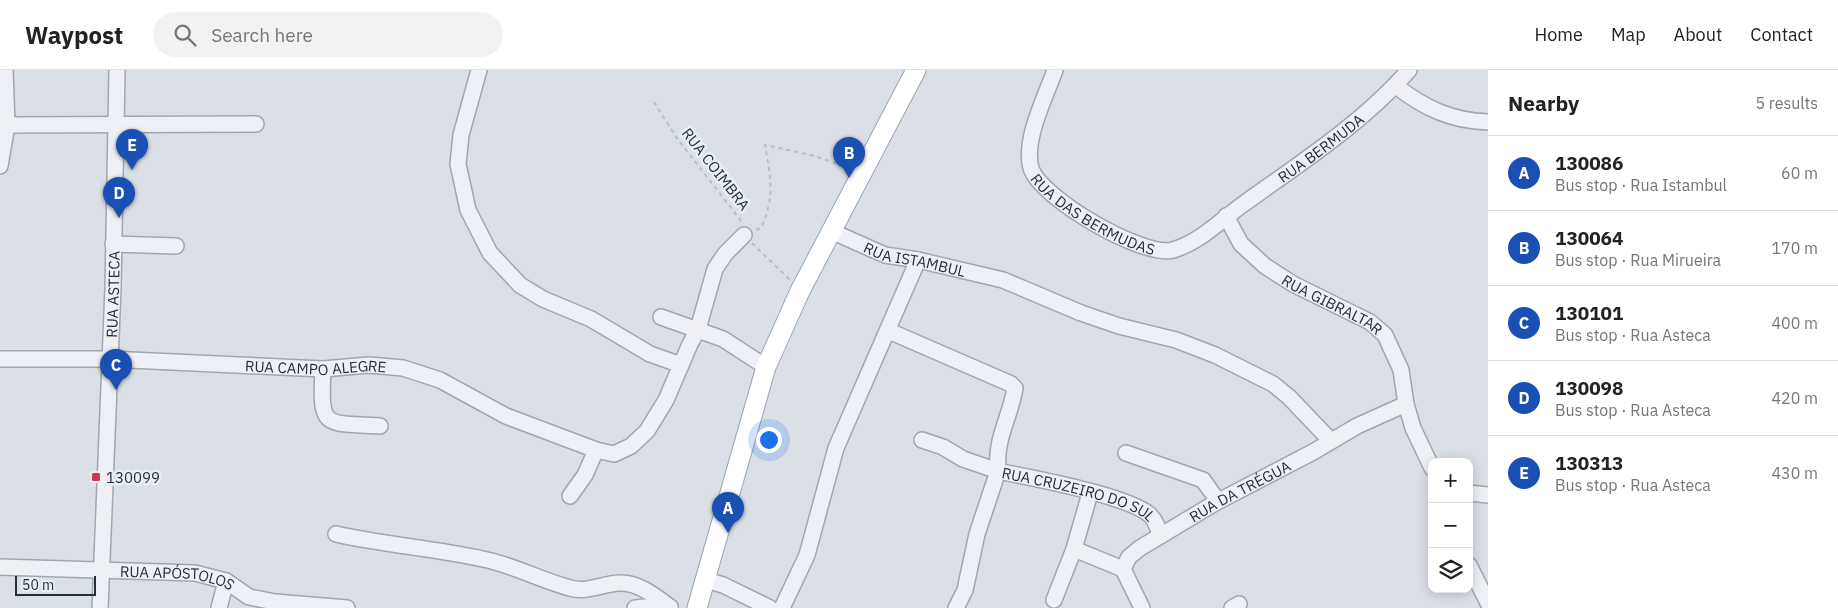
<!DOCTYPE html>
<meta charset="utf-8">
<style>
:root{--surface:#fff;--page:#f2f2f2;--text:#222;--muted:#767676;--line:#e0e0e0;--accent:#0b8043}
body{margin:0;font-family:"IBM Plex Sans",sans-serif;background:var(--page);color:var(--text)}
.controls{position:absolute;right:15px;bottom:15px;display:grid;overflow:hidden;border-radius:10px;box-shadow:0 2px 12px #0003}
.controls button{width:45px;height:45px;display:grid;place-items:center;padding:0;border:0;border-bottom:1px solid var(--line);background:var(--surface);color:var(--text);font:25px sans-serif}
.scale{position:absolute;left:15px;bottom:12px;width:81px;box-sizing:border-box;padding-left:5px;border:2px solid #242e3d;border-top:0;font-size:14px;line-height:18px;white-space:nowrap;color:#242e3d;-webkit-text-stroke:4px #eaeff4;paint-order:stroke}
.you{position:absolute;left:768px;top:369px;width:18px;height:18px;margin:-12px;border:4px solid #fff;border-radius:50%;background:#1a73e8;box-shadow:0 0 0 8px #1a73e833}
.badge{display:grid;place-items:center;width:32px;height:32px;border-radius:50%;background:var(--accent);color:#fff;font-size:16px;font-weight:700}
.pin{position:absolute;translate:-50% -41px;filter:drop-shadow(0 1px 2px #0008)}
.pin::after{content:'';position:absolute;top:26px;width:18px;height:15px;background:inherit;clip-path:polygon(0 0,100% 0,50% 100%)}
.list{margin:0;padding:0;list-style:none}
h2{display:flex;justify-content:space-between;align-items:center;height:65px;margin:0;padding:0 20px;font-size:21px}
h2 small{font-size:16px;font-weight:400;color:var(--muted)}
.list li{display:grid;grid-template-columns:32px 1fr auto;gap:15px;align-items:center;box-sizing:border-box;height:75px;padding:0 20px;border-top:1px solid var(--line)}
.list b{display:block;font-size:19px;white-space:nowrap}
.list p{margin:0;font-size:16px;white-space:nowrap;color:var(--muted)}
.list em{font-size:16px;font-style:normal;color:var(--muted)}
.icon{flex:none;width:28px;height:28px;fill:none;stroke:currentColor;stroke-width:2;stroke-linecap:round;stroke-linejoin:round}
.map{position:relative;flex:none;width:1488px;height:538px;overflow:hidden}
header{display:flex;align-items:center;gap:30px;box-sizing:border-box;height:70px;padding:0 25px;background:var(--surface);border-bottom:1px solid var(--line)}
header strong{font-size:24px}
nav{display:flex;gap:28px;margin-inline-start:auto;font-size:18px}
.search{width:350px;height:45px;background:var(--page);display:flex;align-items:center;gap:12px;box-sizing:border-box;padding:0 18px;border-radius:28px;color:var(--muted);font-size:19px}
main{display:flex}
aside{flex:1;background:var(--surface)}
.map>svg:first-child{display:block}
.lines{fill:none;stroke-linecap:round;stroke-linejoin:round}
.minor-casing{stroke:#a0a7b1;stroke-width:18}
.major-casing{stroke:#99a5b3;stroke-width:21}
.path{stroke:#b9bec5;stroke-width:2;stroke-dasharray:4 4;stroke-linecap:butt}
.minor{stroke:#eef0f5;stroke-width:15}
.major{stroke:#fff;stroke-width:19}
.poi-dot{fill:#d73453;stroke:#eaeff4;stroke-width:2}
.labels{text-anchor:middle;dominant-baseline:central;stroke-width:5;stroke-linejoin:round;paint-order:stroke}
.street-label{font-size:15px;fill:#242e3d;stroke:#eaeff4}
.poi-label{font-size:15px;fill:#242e3d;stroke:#eaeff4;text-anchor:start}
</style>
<header>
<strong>Waypost</strong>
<div class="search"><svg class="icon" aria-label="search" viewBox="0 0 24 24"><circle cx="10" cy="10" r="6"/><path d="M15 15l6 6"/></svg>Search here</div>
<nav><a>Home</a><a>Map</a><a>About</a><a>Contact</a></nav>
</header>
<main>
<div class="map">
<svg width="1488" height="538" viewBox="0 0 1488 538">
<rect width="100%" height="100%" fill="#dbe0e7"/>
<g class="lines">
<defs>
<g id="minor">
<path d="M 479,0 L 461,65 L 458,94 L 468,140 L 490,183 L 520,215 L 543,229 L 591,249 L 650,284 L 681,295"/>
<path id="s1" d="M 1055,0 C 1046,26 1023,70 1031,98 C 1040,128 1143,188 1173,180 C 1200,172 1220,151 1242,135 C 1299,94 1363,53 1409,0"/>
<path d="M 1396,16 C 1424,38 1452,51 1488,52"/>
<path d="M 7,55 L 256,54"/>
<path d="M 0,96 L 7,55 L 5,0"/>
<path id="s2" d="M 1226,146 L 1241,174 L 1265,196 L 1293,214 L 1370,252 L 1385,265 L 1401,300 L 1406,334 L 1413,358 L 1432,398"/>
<path id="s3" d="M 831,161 L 885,185 L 918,190 L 1003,210 L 1081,243 L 1119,256 L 1176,270 L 1215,285 L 1273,314 L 1289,327 L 1331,371"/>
<path d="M 113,174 L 176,176"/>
<path d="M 661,247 L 723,269 L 766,297"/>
<path id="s4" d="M 889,261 L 1011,314 L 1015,318 C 1010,349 995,367 998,401 C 1031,408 1127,425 1150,445 C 1156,451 1158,458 1160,466"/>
<path id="s5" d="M 0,289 L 109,289 L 323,299 L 369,295 L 403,298 L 440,310 L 506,346 L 596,380 L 614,384 L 631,376 L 647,361 L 666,330 L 690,274 L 698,259 L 715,199 L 725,184 L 744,165"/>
<path d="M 323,299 C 320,359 323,353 380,356"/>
<path d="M 922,370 L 943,377 L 963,389 L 998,401 L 977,464 L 965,520 L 956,538"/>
<path d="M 1126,383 L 1203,410 L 1218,431"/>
<path d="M 1469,423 L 1488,425"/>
<path d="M 570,426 L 585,405 L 596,380"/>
<path d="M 336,464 C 384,475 434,478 483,489 C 513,495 540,510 570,518 C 586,523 602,514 619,513 C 638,512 655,526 670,537"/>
<path d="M 1074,479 L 1123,499"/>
<path d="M 1469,495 L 1488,533"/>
<path id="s6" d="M 0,497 L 195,503 L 226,511 L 249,527 L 275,532 L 347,538"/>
<path d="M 706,510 L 723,515 L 770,538"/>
<path d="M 1054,530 L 1074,479 L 1090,423"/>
<path id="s7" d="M 100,538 L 113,218 L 117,0"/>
<path d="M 219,538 L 226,511"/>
<path d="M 635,538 L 655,536 L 670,537"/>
<path d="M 782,538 L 807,485 L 836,378 L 918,190"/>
<path id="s8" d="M 1142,538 L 1123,499 L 1129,487 L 1140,478 L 1215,433 L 1313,382 L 1357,356 L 1406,334"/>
<path d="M 1232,538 L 1239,534"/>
</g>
<path id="major" d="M 697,538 L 766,297 L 800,221 L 916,0"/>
</defs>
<use href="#minor" class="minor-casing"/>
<use href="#major" class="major-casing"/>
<path class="path" d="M 654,32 L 676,67 L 742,152
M 756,160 L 761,158 C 775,127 771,108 765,75 L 815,86 L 849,98
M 752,173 L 790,210"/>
<use href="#minor" class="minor"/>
<use href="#major" class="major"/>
</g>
<rect class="poi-dot" x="91" y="402" width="10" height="10" rx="2.5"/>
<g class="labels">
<g class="street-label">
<text stroke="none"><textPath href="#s1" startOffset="452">RUA BERMUDA</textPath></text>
<text transform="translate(716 99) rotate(52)">RUA COIMBRA</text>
<text stroke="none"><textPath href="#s1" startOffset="182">RUA DAS BERMUDAS</textPath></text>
<text stroke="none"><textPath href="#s3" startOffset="89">RUA ISTAMBUL</textPath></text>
<text stroke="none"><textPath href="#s7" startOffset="314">RUA ASTECA</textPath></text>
<text stroke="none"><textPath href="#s2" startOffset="142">RUA GIBRALTAR</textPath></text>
<text stroke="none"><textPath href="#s5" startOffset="316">RUA CAMPO ALEGRE</textPath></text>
<text stroke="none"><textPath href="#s8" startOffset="186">RUA DA TRÉGUA</textPath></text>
<text stroke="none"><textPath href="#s4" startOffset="308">RUA CRUZEIRO DO SUL</textPath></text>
<text stroke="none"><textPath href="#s6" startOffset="178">RUA APÓSTOLOS</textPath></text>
</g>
<g class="poi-label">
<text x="106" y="407">130099</text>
</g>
</g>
</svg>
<div class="controls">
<button>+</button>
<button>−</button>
<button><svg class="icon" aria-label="layers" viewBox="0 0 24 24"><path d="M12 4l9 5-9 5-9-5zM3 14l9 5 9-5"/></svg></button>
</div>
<div class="scale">50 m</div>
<div class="you"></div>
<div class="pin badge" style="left:728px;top:463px;background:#1a4fb4">A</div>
<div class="pin badge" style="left:849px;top:108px;background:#1a4fb4">B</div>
<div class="pin badge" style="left:116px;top:320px;background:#1a4fb4">C</div>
<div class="pin badge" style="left:119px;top:148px;background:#1a4fb4">D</div>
<div class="pin badge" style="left:132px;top:100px;background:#1a4fb4">E</div>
</div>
<aside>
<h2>Nearby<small>5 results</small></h2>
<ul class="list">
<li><span class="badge" style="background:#1a4fb4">A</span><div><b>130086</b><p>Bus stop · Rua Istambul</p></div><em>60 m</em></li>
<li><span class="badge" style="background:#1a4fb4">B</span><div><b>130064</b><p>Bus stop · Rua Mirueira</p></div><em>170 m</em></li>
<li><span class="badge" style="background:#1a4fb4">C</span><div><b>130101</b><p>Bus stop · Rua Asteca</p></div><em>400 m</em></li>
<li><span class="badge" style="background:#1a4fb4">D</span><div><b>130098</b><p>Bus stop · Rua Asteca</p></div><em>420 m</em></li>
<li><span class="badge" style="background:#1a4fb4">E</span><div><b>130313</b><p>Bus stop · Rua Asteca</p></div><em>430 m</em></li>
</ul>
</aside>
</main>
